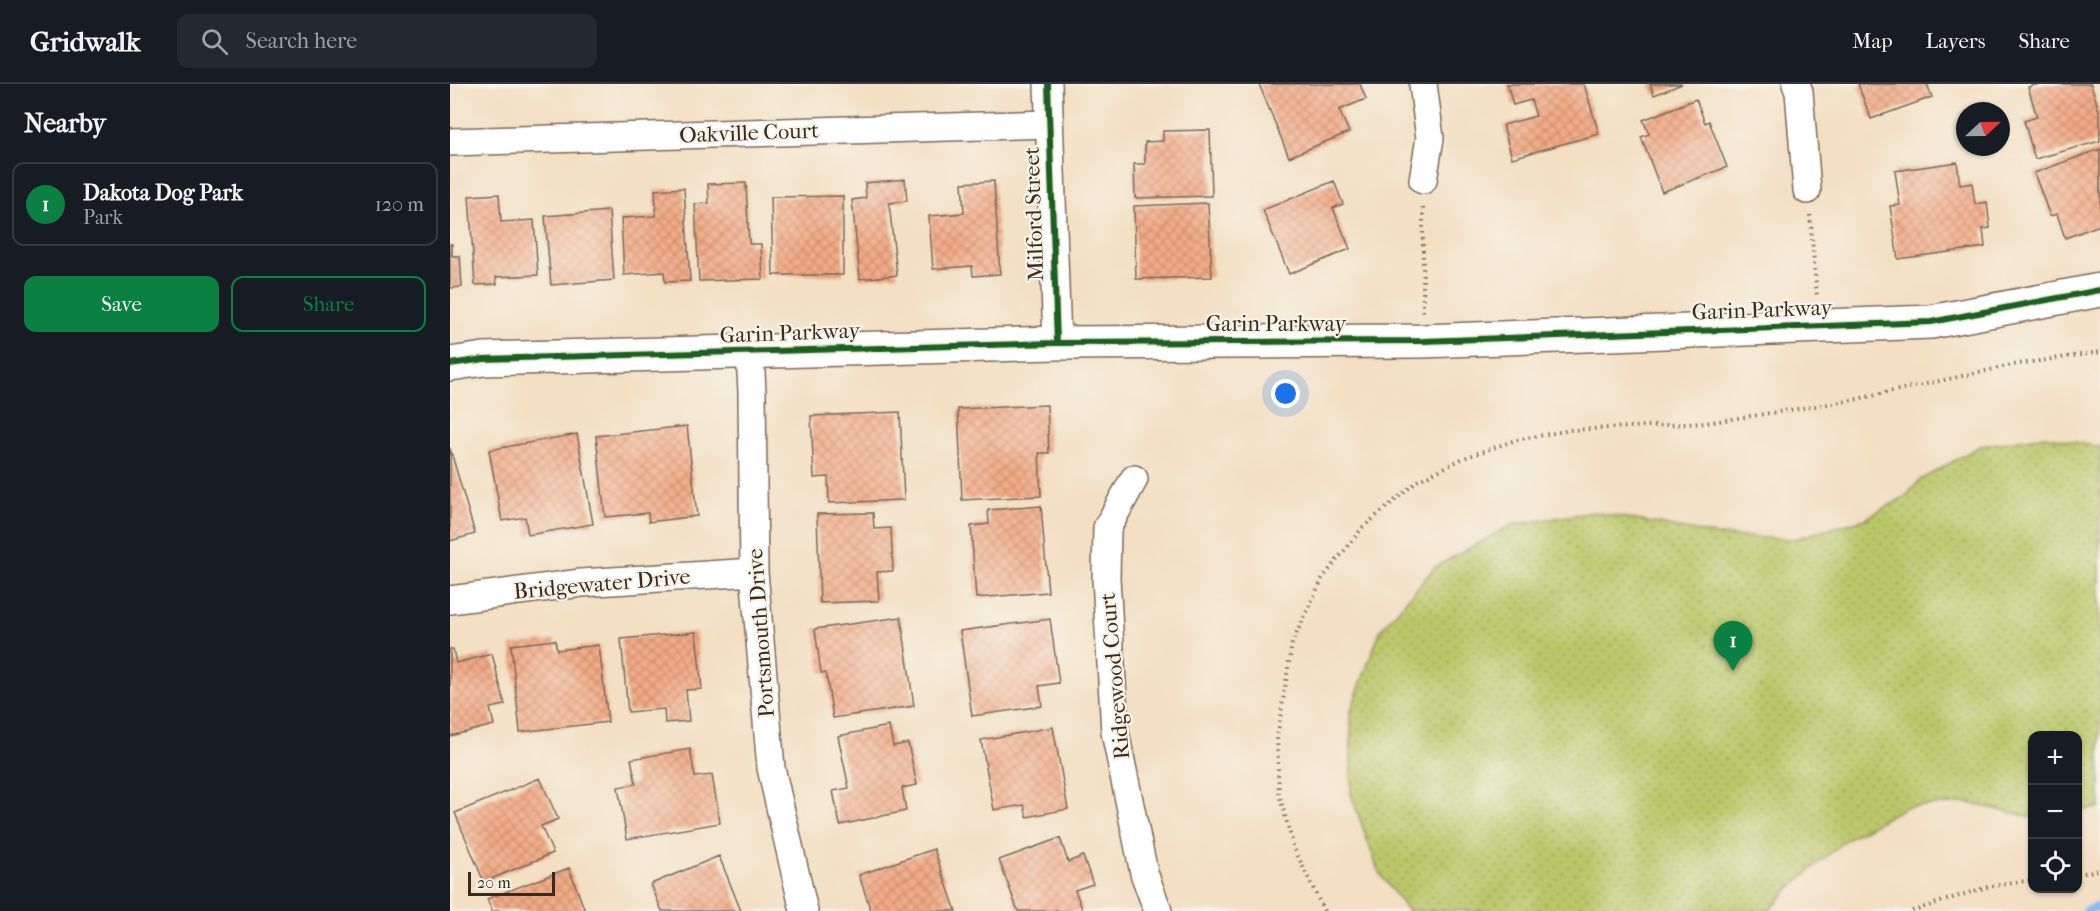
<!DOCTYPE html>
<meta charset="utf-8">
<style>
:root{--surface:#171b24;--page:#242831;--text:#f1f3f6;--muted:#9ea1a6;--line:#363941;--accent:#0b8043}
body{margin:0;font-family:"IM FELL French Canon",serif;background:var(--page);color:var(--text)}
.controls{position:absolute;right:18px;bottom:18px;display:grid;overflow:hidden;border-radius:12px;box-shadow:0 2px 4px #0004}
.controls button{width:54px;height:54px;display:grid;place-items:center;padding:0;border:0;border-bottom:2px solid var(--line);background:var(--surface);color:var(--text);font:30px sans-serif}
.compass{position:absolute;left:1506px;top:18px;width:54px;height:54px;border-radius:50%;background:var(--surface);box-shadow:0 2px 4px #0004;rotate:68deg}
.scale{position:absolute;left:18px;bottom:15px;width:87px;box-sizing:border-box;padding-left:6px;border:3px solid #3b2a1e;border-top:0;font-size:16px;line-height:21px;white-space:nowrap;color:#3b2a1e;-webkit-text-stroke:4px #f7f3e8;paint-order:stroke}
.you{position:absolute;left:836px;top:310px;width:21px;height:21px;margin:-15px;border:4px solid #fff;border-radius:50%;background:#1a73e8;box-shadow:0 0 0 9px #1a73e833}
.badge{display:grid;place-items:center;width:39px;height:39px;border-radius:50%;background:var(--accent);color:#fff;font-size:20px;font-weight:700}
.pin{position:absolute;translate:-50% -50px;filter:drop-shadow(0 2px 3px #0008)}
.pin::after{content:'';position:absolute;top:32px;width:21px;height:18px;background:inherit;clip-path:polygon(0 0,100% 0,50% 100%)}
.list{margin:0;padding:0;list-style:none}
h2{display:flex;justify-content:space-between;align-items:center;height:78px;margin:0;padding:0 24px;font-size:26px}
h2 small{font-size:20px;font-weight:400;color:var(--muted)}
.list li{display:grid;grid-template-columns:39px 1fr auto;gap:18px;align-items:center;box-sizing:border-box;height:84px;margin:0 12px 12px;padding:0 12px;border:2px solid var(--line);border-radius:12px}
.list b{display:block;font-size:22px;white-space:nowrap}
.list p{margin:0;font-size:20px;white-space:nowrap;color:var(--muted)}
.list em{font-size:20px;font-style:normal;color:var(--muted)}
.actions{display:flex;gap:12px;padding:18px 24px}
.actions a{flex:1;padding:14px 0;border:2px solid var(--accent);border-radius:12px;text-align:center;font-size:21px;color:var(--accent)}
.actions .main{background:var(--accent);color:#fff}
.icon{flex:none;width:33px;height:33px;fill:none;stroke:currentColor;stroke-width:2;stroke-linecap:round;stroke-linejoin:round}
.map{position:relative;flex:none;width:1650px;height:827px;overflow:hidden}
header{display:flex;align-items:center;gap:36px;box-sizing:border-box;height:84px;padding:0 30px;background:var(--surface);border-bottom:2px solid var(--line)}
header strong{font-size:28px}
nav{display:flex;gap:33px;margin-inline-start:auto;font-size:21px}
.search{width:420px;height:54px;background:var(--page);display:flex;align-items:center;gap:15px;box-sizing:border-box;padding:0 21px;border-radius:12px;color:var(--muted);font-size:22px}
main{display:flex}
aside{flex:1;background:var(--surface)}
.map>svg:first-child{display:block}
.green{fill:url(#green-dots);stroke:#7a7844;stroke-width:1.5}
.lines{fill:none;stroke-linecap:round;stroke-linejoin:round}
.stream{stroke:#85b4f0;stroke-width:9}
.building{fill:url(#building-cross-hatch)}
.street-casing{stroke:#7b6958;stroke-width:30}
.secondary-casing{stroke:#7b6958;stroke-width:36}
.path{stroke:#7b6958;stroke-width:4;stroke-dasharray:1.5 4.5;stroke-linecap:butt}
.street{stroke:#fff;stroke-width:27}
.secondary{stroke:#fff;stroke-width:33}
.cycleway-casing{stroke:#f7f3e8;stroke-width:10}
.cycleway{stroke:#1b5e20;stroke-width:6}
.labels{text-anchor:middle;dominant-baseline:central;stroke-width:4.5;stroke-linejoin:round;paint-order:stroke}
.street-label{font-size:22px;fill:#3b2a1e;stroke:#f7f3e8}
</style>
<header>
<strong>Gridwalk</strong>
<div class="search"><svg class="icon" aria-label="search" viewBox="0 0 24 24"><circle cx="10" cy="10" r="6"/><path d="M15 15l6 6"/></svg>Search here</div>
<nav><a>Map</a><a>Layers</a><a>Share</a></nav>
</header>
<main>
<aside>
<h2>Nearby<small></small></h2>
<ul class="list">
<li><span class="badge">1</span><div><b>Dakota Dog Park</b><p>Park</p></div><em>120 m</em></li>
</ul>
<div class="actions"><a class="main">Save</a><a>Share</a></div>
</aside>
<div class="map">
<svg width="1650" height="827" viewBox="0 0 1650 827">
<defs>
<pattern id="green-dots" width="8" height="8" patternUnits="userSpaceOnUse" patternTransform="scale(1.5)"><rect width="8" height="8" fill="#bac769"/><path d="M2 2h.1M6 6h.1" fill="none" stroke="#98a256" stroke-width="1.8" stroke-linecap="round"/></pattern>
<pattern id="building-cross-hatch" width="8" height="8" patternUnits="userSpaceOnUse" patternTransform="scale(1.5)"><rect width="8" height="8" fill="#f4ac87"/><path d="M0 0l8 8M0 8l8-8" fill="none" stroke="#c78c6e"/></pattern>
</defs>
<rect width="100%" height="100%" fill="#f7f3e8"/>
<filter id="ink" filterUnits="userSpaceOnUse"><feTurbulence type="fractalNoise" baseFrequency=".0167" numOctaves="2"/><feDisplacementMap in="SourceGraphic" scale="12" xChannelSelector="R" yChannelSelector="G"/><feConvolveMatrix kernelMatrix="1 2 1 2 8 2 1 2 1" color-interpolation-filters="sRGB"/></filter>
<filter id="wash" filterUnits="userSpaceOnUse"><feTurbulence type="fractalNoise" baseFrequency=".008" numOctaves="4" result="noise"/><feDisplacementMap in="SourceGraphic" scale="24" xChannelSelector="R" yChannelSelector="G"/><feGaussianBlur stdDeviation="1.35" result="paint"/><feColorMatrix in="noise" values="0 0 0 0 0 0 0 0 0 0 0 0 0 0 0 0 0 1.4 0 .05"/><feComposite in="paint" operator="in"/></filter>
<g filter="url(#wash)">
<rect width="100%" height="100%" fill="#f3dfc3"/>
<path class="green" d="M 1595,352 L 1650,363 L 1650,724 L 1628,727 L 1628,652 L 1582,652 L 1582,733 L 1518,719 L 1455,723 L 1394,757 L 1340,804 L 1319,827 L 958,827 L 929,789 L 901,710 L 901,626 L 930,547 L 985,483 L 1061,441 L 1144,428 L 1272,452 L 1344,455 L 1415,435 L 1456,412 L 1470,396 L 1530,362 Z"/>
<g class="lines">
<path class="stream" d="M 1636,827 L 1650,822"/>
</g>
<g id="blocks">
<path class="building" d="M 809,0 L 910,0 L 916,15 L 889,26 L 899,48 L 839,73 Z
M 1057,0 L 1134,0 L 1149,50 L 1062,74 L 1053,41 L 1086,32 L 1081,16 L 1063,21 Z
M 1200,0 L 1232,0 L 1204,11 Z
M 1408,0 L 1477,0 L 1482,13 L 1421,35 Z
M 1590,0 L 1641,0 L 1650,30 L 1650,57 L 1585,75 L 1574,37 L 1587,33 L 1578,3 Z
M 1246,15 L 1255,39 L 1259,37 L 1277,83 L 1212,108 L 1191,53 L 1199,50 L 1193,36 Z
M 760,46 L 762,112 L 685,114 L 684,80 L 695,80 L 695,58 L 713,57 L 713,47 Z
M 1650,65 L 1650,141 L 1615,154 L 1607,130 L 1600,132 L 1584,89 Z
M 1507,78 L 1510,101 L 1522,99 L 1525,120 L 1537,118 L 1540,144 L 1533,145 L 1535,163 L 1448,175 L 1440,122 L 1450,121 L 1445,87 Z
M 455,95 L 457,117 L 439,119 L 447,191 L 410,195 L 402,116 L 416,114 L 415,99 Z
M 544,97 L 550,190 L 523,192 L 522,182 L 483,185 L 479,132 L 514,129 L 512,99 Z
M 884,97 L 893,120 L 883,124 L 900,165 L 839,190 L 813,126 Z
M 296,99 L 299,160 L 311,160 L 313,195 L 249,197 L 245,120 L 259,119 L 258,100 Z
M 234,104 L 240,197 L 215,198 L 214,188 L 174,191 L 171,134 L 206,132 L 205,106 Z
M 49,110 L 51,138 L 84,136 L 88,191 L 46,193 L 47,200 L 25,201 L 19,112 Z
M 393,112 L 393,191 L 323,191 L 321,113 Z
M 758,119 L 762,193 L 686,195 L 684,122 Z
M 159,127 L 164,196 L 101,201 L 95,132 Z
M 0,160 L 2,160 L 2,172 L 10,172 L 12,203 L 0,204 Z
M 597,321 L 599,369 L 589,369 L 591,412 L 512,416 L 508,325 Z
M 450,328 L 454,416 L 379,419 L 378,393 L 364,394 L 361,332 Z
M 237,342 L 247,432 L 199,438 L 198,429 L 155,433 L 146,352 Z
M 127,350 L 143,440 L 78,451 L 75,433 L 52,437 L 39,366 Z
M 0,364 L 25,450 L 0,457 Z
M 591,422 L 598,508 L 526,514 L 521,442 L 539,440 L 538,426 Z
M 423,429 L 424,445 L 441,444 L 443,487 L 427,488 L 429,517 L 370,519 L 367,430 Z
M 451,533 L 464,622 L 383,634 L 376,589 L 371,589 L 365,545 Z
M 600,535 L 609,599 L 589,602 L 592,622 L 522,632 L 510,547 Z
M 246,548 L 252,605 L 236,606 L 239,637 L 215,639 L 214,625 L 178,628 L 171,555 Z
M 105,556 L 107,566 L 149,561 L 158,638 L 70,648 L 61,561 Z
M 0,565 L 3,565 L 6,579 L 42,570 L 55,621 L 40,624 L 44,641 L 0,652 Z
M 439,642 L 443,662 L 458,659 L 467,701 L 452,704 L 456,727 L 390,741 L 383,707 L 399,704 L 388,652 Z
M 603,643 L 618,725 L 577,733 L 574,721 L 544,726 L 531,656 Z
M 240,665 L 245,693 L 262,691 L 270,739 L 177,755 L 168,703 L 186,700 L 181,675 Z
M 90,694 L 108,735 L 91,742 L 103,769 L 34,798 L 5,729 Z
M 610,754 L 618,778 L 633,772 L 643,800 L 625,806 L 633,827 L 568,827 L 549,776 Z
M 484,765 L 506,827 L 421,827 L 409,791 Z
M 269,772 L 291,827 L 212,827 L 201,800 Z
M 119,784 L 135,827 L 42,827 L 37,815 Z"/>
</g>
</g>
<g filter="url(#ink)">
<use href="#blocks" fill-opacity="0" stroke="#7b6958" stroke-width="1.5"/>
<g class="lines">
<defs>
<path id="street" d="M 598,0 L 607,259
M 973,0 L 980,54 L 973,96
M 1346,0 L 1349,8 L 1357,106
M 0,58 L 599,40
M 300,268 L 302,308 L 304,488 L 321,684 L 354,827
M 684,395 L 657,444 L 656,494 L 665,648 L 694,789 L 708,827
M 0,516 L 131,499 L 304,488"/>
<path id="secondary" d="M 0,280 L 34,275 L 607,259 L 973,257 L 1481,238 L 1650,206"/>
</defs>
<use href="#street" class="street-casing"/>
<use href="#secondary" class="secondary-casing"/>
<path class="path" d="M 973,124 L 973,228
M 1360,131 L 1367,213
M 1628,790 L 1650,786
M 874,827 L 844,764 L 829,710 L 827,654 L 842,559 L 872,495 L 913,443 L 969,396 L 1014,374 L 1066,356 L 1121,346 L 1256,339 L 1398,317 L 1562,281 L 1650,268
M 1462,827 L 1537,803 L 1582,796"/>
<use href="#street" class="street"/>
<use href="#secondary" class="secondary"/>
<defs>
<path id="cycleway" d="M 598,0 L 607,259
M 0,280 L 34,275 L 607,259 L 973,257 L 1481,238 L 1650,206"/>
</defs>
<use href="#cycleway" class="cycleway-casing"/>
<use href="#cycleway" class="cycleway"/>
</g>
</g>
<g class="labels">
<g class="street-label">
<text transform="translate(299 49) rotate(-2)">Oakville Court</text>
<text transform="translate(584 130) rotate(-92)">Milford Street</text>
<text transform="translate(1312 226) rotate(-2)">Garin Parkway</text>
<text x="826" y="240">Garin Parkway</text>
<text transform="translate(340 249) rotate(-2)">Garin Parkway</text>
<text transform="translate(152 500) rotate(-5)">Bridgewater Drive</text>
<text transform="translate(311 549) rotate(-94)">Portsmouth Drive</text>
<text transform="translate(665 592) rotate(-95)">Ridgewood Court</text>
</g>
</g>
</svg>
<div class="controls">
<button>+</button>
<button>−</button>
<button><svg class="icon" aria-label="locate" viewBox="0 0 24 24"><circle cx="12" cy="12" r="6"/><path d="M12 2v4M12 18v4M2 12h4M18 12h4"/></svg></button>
</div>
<svg class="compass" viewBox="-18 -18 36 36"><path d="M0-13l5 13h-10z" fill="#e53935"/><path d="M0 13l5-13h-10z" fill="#9ea1a6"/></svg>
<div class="scale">20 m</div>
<div class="you"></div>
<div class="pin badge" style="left:1283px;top:587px">1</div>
</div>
</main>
